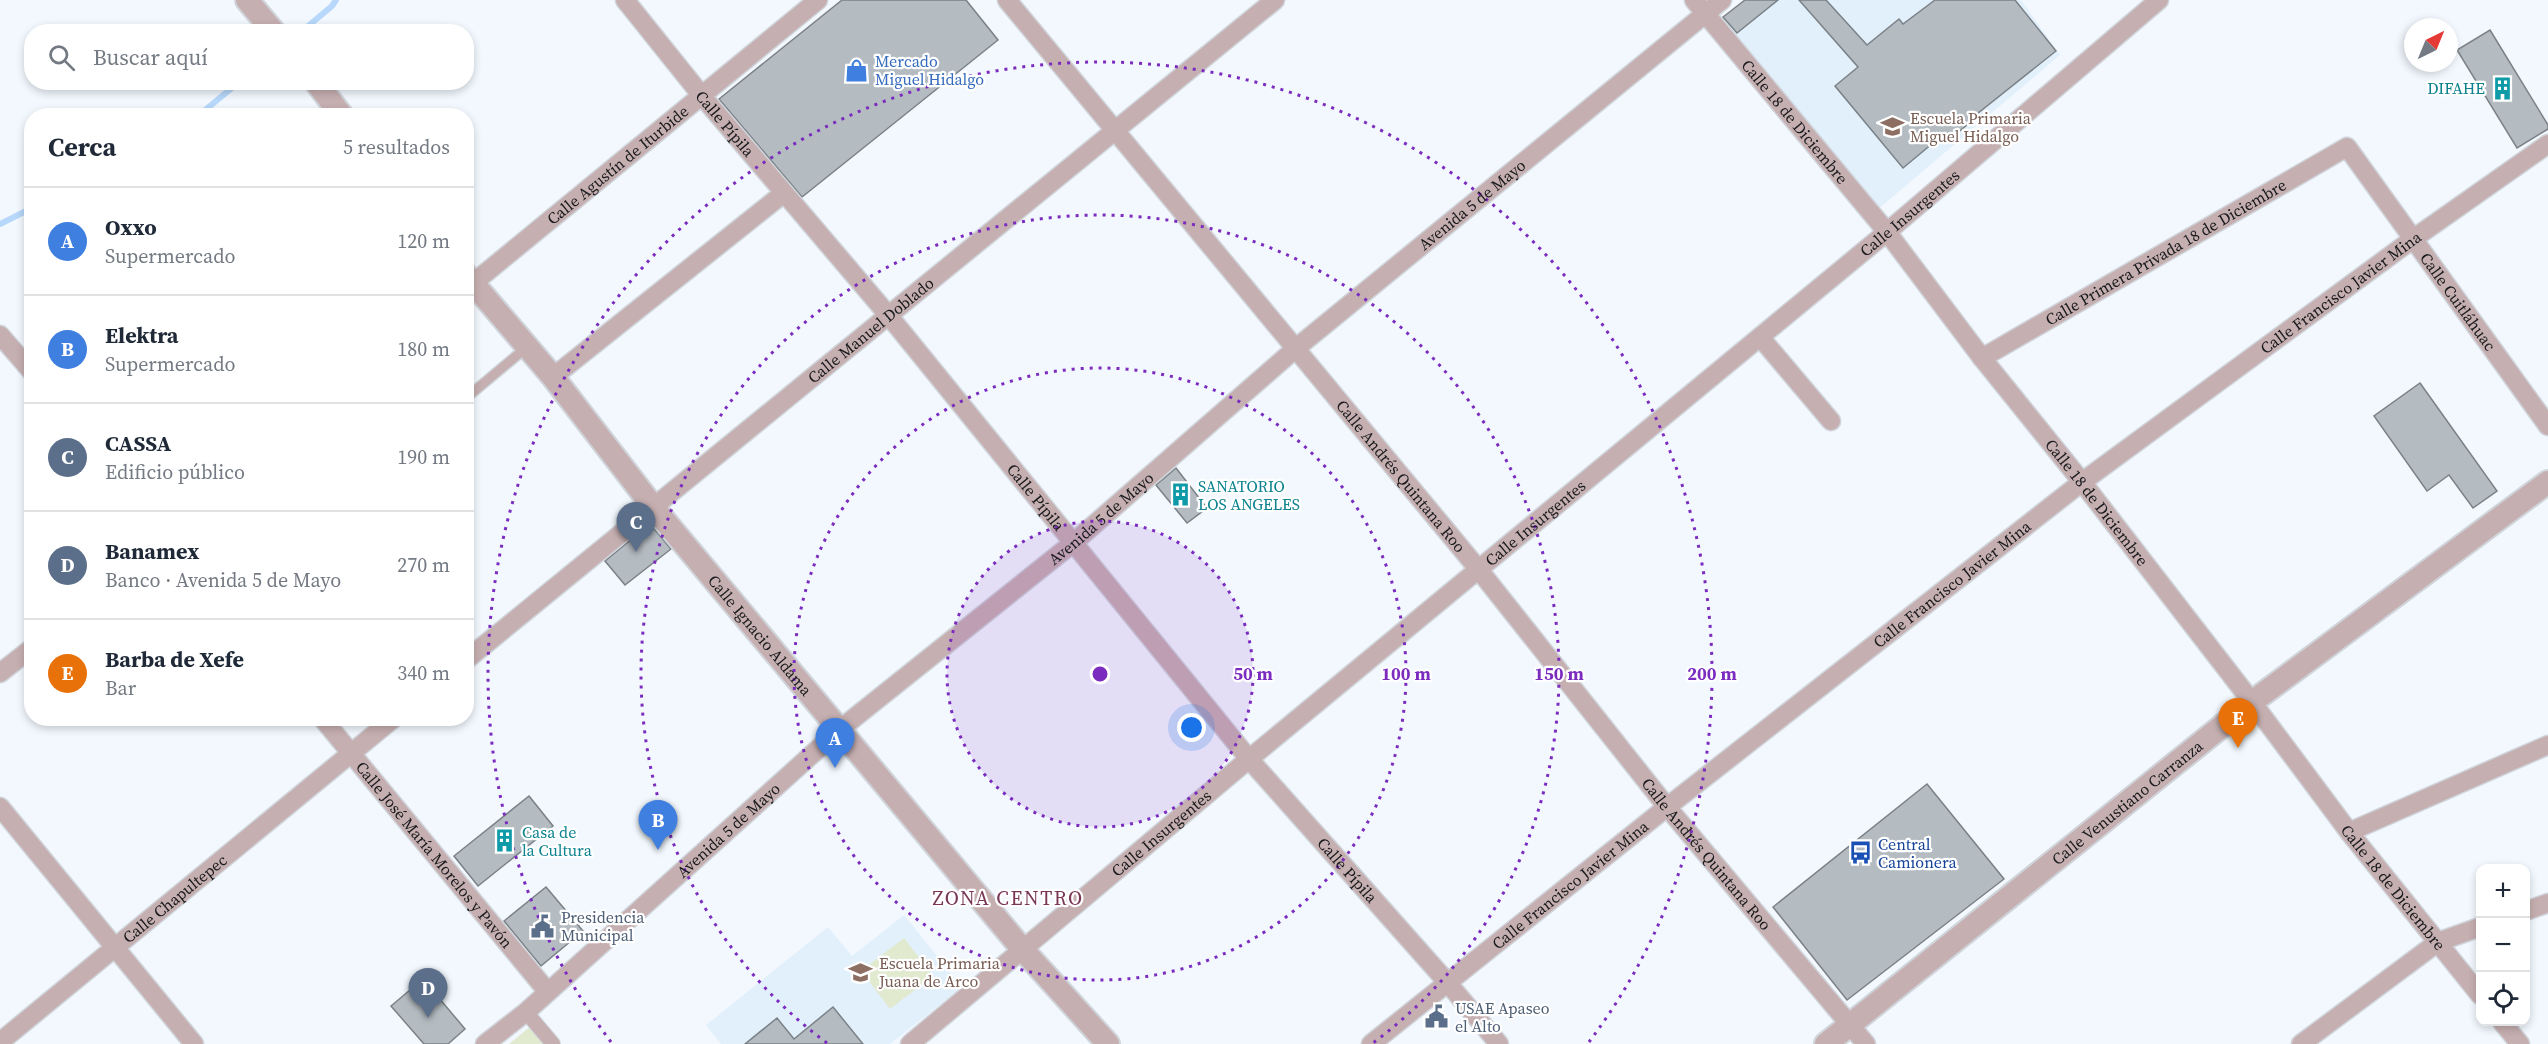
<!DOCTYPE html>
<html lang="es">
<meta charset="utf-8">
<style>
:root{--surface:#fff;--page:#f2f2f3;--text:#1f2937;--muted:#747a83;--line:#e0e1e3;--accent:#111827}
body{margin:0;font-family:"Source Serif 4",serif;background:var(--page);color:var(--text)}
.controls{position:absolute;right:18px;bottom:18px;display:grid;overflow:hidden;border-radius:12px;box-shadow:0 3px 9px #0003}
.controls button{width:54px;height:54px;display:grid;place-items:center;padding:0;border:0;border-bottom:2px solid var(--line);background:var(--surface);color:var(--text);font:30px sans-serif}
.compass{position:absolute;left:2404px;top:18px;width:54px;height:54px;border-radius:50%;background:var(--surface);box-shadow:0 3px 9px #0003;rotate:43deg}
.you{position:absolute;left:1192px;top:728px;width:21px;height:21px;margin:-15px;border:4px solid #fff;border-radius:50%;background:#1a73e8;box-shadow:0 0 0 9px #1a73e833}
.badge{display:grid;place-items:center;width:39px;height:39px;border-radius:50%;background:var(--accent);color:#fff;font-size:20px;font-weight:700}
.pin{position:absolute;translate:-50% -50px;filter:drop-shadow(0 2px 3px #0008)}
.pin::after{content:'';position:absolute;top:32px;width:21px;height:18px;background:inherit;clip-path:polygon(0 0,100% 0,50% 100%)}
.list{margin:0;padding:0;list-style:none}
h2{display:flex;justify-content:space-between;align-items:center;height:78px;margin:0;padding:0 24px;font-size:26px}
h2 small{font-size:20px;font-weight:400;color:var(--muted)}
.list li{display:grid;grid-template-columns:39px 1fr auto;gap:18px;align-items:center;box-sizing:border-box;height:108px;padding:0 24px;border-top:2px solid var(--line)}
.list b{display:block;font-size:22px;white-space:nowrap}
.list p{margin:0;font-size:20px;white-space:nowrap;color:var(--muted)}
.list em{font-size:20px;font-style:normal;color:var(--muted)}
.icon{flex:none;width:33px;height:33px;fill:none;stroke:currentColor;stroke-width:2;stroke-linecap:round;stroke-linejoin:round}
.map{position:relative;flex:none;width:2548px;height:1044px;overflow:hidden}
.search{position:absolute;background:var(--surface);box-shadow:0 3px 9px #0003;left:24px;top:24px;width:450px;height:66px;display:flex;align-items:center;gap:15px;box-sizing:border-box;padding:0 21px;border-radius:24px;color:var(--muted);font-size:22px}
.panel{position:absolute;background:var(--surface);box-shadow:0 3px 9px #0003;left:24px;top:108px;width:450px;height:618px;border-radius:24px}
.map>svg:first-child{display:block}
.built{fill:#e2f0fc}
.green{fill:#e1e9ce}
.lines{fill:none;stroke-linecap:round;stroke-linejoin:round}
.stream{stroke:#b7d8fa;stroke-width:6}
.building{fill:#b4bcc2;stroke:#7a8187;stroke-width:1.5}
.service-casing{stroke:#cfd4da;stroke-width:12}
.pedestrian-casing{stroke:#cfd4da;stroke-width:16}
.minor-casing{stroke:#cfd4da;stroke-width:21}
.tertiary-casing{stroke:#cfd4da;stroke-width:26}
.service{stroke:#c6afb1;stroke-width:9}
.pedestrian{stroke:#c6afb1;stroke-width:14}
.minor{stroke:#c6afb1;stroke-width:18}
.tertiary{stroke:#c6afb1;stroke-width:22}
.ring{fill:none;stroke:#7b2cbf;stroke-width:3;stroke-dasharray:3 6}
.labels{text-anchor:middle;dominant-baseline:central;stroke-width:4.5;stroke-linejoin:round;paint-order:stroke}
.shop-label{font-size:16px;fill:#366cbe;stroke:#fff;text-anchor:start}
.culture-label{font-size:16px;fill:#0d838f;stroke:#fff;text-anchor:start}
.education-label{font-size:16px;fill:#785e54;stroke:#fff;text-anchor:start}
.street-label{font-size:16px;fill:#181a1d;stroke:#fff}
.transit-label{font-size:16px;fill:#164399;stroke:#fff;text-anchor:start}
.service-label{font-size:16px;fill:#4e5e75;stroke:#fff;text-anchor:start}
.quarter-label{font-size:20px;letter-spacing:1.5px;fill:#7a3755;stroke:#fff}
.centre{fill:#7b2cbf;stroke:#fff;stroke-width:3}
.ring-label{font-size:18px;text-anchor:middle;font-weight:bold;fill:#7b2cbf;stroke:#fff;stroke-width:4.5;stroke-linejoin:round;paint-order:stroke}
</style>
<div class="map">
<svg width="2548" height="1044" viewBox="0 0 2548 1044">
<rect width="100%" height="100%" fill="#f2f8fe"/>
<path class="built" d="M 1745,0 L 2021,0 L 2060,55 L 1877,210 L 1721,19 Z
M 904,915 L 962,987 L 890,1044 L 863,1044 L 833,1007 L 794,1039 L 777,1018 L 745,1044 L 721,1044 L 706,1025 L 828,927 L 852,956 Z"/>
<path class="green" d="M 904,938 L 933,976 L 890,1009 L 861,971 Z
M 531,1026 L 546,1044 L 509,1044 Z"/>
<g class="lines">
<path class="stream" d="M 301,32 L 332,6 L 336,0
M 198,116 L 239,82
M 0,224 L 32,208"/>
</g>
<path class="building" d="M 842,0 L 966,0 L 998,40 L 802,197 L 719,99 Z
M 1745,0 L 1778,0 L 1737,33 L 1723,17 Z
M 1799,0 L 1826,0 L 1867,45 L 1899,19 L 1903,24 L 1935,0 L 2015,0 L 2056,51 L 1972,118 L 1973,120 L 1950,139 L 1945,133 L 1903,168 L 1835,86 L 1858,67 Z
M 2490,30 L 2548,125 L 2548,129 L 2517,148 L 2457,50 Z
M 2420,383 L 2497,491 L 2473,508 L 2449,475 L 2427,491 L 2374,416 Z
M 1176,468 L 1207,508 L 1187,523 L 1156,485 Z
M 650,524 L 671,549 L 625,585 L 605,561 Z
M 1927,784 L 2004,879 L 1847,1000 L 1773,907 Z
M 529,796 L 553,826 L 478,886 L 454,856 Z
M 546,887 L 583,931 L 541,966 L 504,921 Z
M 423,979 L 465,1029 L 448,1044 L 424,1044 L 391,1006 Z
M 833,1007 L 863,1044 L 745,1044 L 777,1018 L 794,1039 Z"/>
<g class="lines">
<defs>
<path id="service" d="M 466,398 L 527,347"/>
<path id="pedestrian" d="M 526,1012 L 553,1044"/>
<g id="minor">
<path id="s1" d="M 625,0 L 702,96 L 889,316 L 1249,759 L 1447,982 L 1499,1044"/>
<path id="s2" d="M 1007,0 L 1479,570 L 1667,807 L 1866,1044"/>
<path id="s3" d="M 1694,0 L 1887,232 L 1982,358 L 2082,482 L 2252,702 L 2349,832 L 2480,995"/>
<path id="s4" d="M 466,289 L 818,0"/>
<path d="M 0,335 L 32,372"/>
<path d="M 1760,337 L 1831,421"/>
<path id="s5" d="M 1982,358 L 2347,147 L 2548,426"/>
<path d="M 553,377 L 784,193"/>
<path id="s6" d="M 466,660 L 1275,0"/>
<path d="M 0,673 L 32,648"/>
<path id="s7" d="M 322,718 L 547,991"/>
<path d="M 0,807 L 194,1044"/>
<path d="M 2349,832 L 2548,745"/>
<path d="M 2526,911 L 2548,903"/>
<path d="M 2502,1022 L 2520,1044"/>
<path id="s8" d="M 0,1042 L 394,718"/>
<path id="s9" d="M 485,1044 L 526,1012 L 839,730 L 1073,543 L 1295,349 L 1722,0"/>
<path id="s10" d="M 910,1044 L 1249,759 L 1887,232 L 2159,0"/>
<path id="s11" d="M 1371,1044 L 1667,807 L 2082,482 L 2413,239 L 2548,144"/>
<path d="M 2301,1044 L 2438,942 L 2480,927"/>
</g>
<g id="tertiary">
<path d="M 247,0 L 274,32"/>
<path d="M 316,82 L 342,116"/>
<path id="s12" d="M 466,275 L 553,377 L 654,508 L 828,716 L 1023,950 L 1108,1044"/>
<path id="s13" d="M 1826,1044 L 2252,702 L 2548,482"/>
</g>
</defs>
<use href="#service" class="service-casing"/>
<use href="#pedestrian" class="pedestrian-casing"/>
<use href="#minor" class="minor-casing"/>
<use href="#tertiary" class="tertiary-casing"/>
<use href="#service" class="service"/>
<use href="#pedestrian" class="pedestrian"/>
<use href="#minor" class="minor"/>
<use href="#tertiary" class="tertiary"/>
</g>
<circle cx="1100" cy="674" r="153" fill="#7b2cbf" fill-opacity=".12"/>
<g class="ring">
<circle cx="1100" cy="674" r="153"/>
<circle cx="1100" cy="674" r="306"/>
<path d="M827 1043A459 459 0 1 1 1373 1043"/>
<path d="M611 1042A612 612 0 1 1 1589 1042"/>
</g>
<defs>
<symbol id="shop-bare" viewBox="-9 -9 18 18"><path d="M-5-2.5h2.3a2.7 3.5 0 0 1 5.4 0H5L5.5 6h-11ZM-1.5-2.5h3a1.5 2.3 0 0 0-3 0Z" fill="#3f7fe0" stroke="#fff" stroke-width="2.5" paint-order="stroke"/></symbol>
<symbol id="building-bare" viewBox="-9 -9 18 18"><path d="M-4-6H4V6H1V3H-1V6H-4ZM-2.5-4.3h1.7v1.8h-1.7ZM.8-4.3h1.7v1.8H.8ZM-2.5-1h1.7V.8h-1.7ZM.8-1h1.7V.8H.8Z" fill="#0f9aa8" stroke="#fff" stroke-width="2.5" paint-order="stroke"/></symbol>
<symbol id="school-bare" viewBox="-9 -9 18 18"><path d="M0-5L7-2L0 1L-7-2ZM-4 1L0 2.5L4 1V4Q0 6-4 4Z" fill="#8d6e63" stroke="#fff" stroke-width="2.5" paint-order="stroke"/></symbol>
<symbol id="bus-bare" viewBox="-9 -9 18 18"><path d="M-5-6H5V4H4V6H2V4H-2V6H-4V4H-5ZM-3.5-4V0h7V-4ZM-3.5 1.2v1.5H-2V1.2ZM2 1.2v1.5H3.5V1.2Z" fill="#1a4fb4" stroke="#fff" stroke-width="2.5" paint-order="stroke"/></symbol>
<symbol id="civic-bare" viewBox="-9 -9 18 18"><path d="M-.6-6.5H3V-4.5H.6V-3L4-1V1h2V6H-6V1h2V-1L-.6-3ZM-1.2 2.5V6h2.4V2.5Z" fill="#5c6f8a" stroke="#fff" stroke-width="2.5" paint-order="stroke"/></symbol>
</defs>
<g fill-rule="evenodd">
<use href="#shop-bare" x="840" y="54" width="33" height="33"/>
<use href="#building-bare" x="2486" y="72" width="33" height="33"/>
<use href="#school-bare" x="1876" y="110" width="33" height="33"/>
<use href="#building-bare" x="1164" y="478" width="33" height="33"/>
<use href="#building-bare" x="488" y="824" width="33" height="33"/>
<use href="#bus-bare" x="1844" y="836" width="33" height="33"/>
<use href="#civic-bare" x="526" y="910" width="33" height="33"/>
<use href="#school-bare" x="844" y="956" width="33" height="33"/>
<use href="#civic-bare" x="1420" y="1000" width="33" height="33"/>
</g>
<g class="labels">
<g class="shop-label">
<text x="875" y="61">Mercado<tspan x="875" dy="18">Miguel Hidalgo</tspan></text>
</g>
<g class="culture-label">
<text x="2485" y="88" text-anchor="end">DIFAHE</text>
<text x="1198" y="486">SANATORIO<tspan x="1198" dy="18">LOS ANGELES</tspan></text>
<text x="522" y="832">Casa de<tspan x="522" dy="18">la Cultura</tspan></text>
</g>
<g class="education-label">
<text x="1910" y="118">Escuela Primaria<tspan x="1910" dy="18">Miguel Hidalgo</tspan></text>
<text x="879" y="963">Escuela Primaria<tspan x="879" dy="18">Juana de Arco</tspan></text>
</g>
<g class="street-label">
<text stroke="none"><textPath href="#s3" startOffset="158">Calle 18 de Diciembre</textPath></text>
<text stroke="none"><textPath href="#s1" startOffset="159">Calle Pípila</textPath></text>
<text stroke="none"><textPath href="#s4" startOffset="196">Calle Agustín de Iturbide</textPath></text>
<text stroke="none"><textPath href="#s9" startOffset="1296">Avenida 5 de Mayo</textPath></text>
<text stroke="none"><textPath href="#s10" startOffset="1300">Calle Insurgentes</textPath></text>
<text stroke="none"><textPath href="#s5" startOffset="212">Calle Primera Privada 18 de Diciembre</textPath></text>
<text stroke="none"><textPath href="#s11" startOffset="1227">Calle Francisco Javier Mina</textPath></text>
<text stroke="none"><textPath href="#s5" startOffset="612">Calle Cuitláhuac</textPath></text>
<text stroke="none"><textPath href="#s6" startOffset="522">Calle Manuel Doblado</textPath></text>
<text stroke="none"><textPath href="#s2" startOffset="618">Calle Andrés Quintana Roo</textPath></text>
<text stroke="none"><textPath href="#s1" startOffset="645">Calle Pípila</textPath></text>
<text stroke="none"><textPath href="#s3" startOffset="644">Calle 18 de Diciembre</textPath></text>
<text stroke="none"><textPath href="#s9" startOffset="810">Avenida 5 de Mayo</textPath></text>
<text stroke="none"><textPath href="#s10" startOffset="814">Calle Insurgentes</textPath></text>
<text stroke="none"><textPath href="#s11" startOffset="741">Calle Francisco Javier Mina</textPath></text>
<text stroke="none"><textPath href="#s12" startOffset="465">Calle Ignacio Aldama</textPath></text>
<text stroke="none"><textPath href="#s13" startOffset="386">Calle Venustiano Carranza</textPath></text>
<text stroke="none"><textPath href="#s9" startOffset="324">Avenida 5 de Mayo</textPath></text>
<text stroke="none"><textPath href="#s10" startOffset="328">Calle Insurgentes</textPath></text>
<text stroke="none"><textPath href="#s2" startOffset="1104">Calle Andrés Quintana Roo</textPath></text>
<text stroke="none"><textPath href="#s7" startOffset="177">Calle José María Morelos y Pavón</textPath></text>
<text stroke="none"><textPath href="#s1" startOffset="1131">Calle Pípila</textPath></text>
<text stroke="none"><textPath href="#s11" startOffset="255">Calle Francisco Javier Mina</textPath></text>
<text stroke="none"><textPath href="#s3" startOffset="1130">Calle 18 de Diciembre</textPath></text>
<text stroke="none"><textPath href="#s8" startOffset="226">Calle Chapultepec</textPath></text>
</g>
<g class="transit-label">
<text x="1878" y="844">Central<tspan x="1878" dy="18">Camionera</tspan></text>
</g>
<g class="service-label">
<text x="561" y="917">Presidencia<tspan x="561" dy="18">Municipal</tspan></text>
<text x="1455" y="1008">USAE Apaseo<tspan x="1455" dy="18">el Alto</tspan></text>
</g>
<g class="quarter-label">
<text x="1008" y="898">ZONA CENTRO</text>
</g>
</g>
<circle cx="1100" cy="674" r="9" class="centre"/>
<g class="ring-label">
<text x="1253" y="680">50 m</text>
<text x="1406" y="680">100 m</text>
<text x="1559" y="680">150 m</text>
<text x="1712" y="680">200 m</text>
</g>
</svg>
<div class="controls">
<button>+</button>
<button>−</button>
<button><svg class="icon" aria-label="locate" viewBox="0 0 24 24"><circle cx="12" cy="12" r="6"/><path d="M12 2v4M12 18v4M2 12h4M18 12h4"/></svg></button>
</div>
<svg class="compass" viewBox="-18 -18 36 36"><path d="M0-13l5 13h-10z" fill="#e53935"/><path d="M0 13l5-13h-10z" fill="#747a83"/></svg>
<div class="you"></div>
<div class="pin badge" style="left:835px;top:768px;background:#3f7fe0">A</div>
<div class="pin badge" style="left:658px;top:850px;background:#3f7fe0">B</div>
<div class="pin badge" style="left:636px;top:552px;background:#5c6f8a">C</div>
<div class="pin badge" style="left:428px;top:1018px;background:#5c6f8a">D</div>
<div class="pin badge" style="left:2238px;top:748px;background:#e8710a">E</div>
<div class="search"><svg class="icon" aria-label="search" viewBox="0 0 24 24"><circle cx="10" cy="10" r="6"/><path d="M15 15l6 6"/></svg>Buscar aquí</div>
<section class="panel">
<h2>Cerca<small>5 resultados</small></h2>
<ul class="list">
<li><span class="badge" style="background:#3f7fe0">A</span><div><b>Oxxo</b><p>Supermercado</p></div><em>120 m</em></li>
<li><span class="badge" style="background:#3f7fe0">B</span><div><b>Elektra</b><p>Supermercado</p></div><em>180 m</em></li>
<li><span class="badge" style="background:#5c6f8a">C</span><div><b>CASSA</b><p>Edificio público</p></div><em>190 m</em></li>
<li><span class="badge" style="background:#5c6f8a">D</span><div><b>Banamex</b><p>Banco · Avenida 5 de Mayo</p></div><em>270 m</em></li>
<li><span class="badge" style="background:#e8710a">E</span><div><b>Barba de Xefe</b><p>Bar</p></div><em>340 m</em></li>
</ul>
</section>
</div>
